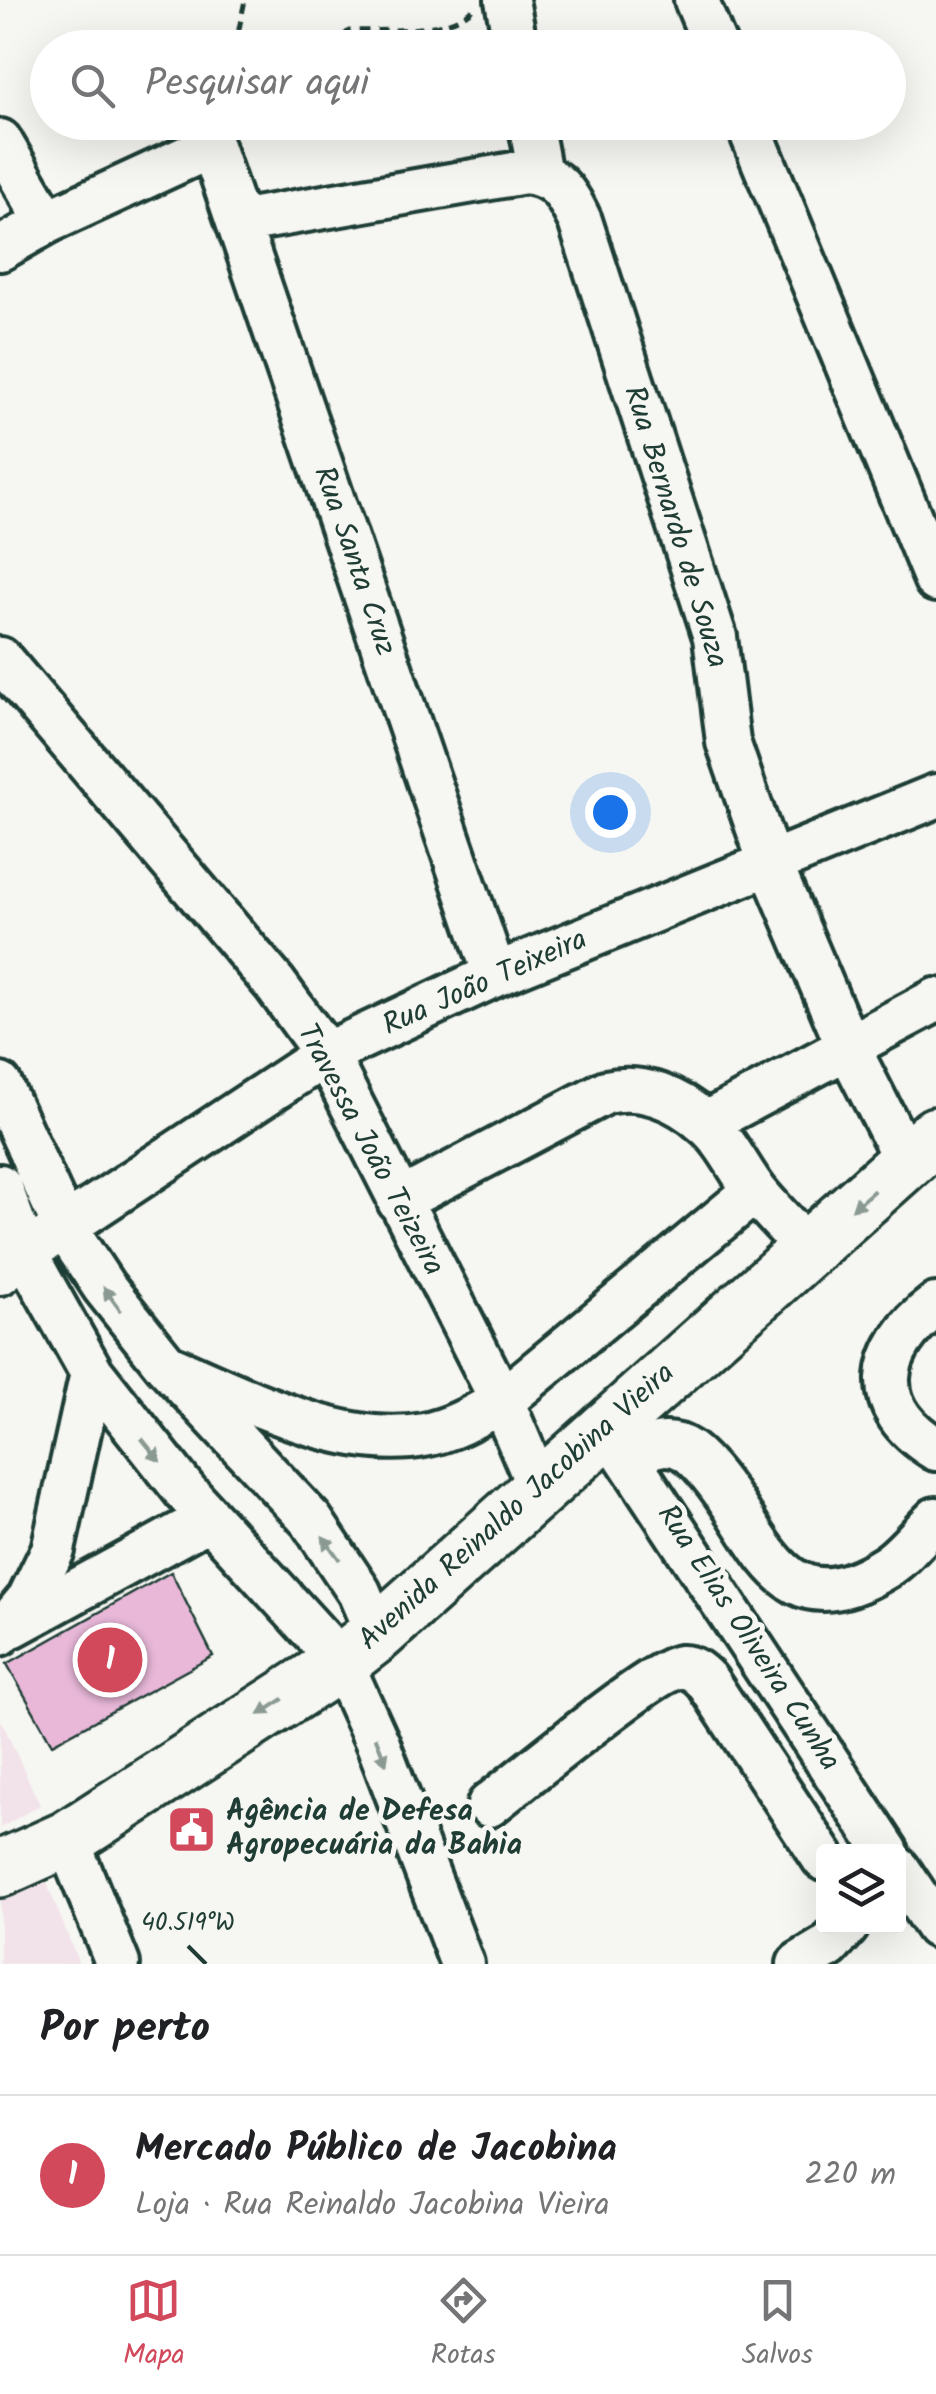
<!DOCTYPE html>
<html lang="pt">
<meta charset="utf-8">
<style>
:root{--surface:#fff;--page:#f6f6f6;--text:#202124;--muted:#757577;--line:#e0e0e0;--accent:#d1495b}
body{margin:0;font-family:Kalam,sans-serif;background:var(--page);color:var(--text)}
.controls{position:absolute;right:30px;bottom:30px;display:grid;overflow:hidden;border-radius:10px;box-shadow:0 10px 40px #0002}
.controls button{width:90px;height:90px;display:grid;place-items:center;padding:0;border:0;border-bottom:2px solid var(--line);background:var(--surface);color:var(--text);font:50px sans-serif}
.you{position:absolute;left:610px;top:812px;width:35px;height:35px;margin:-25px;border:8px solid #fff;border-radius:50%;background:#1a73e8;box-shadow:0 0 0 15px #1a73e833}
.badge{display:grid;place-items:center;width:65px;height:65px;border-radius:50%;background:var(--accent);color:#fff;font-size:32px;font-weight:700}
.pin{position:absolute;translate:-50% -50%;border:5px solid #fff;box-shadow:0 2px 10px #0006}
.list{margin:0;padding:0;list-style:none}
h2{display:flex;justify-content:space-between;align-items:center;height:130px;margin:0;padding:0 40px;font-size:42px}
h2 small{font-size:32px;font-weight:400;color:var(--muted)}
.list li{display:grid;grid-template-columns:65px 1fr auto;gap:30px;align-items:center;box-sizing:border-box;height:160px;padding:0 40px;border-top:2px solid var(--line)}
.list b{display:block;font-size:38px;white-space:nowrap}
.list p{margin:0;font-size:32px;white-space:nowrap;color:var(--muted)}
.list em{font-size:32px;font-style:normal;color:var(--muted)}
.icon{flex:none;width:55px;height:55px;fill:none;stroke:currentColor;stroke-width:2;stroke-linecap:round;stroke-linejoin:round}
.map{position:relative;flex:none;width:936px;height:1964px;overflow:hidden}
.search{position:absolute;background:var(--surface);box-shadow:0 10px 40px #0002;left:30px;right:30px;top:30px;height:110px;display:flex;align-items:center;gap:25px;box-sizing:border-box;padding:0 35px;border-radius:55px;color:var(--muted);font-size:38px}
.sheet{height:290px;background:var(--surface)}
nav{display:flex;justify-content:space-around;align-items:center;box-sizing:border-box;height:140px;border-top:2px solid var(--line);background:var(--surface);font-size:28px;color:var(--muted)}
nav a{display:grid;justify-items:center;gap:5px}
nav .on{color:var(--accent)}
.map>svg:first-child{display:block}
.built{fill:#f2e3ea}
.building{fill:#e9b8d9;stroke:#1f3d34;stroke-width:2.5}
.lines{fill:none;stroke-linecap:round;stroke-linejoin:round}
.minor-casing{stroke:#1f3d34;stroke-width:50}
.major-casing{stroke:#1f3d34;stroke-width:62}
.path{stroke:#1f3d34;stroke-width:5;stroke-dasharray:10 8;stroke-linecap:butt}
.minor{stroke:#f6f6f2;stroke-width:42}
.major{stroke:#f6f6f2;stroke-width:55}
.oneway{fill:#8a9a93}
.ticks{fill:none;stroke:#1f3d34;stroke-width:4}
.labels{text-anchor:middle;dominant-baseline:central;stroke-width:10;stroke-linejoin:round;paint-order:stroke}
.street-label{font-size:30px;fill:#1f3d34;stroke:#f6f6f2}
.poi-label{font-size:30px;font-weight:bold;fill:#1f3d34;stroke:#f6f6f2;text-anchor:start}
.ticks-label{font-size:25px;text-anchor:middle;fill:#1f3d34;stroke:#f6f6f2;stroke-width:10;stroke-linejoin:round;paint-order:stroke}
</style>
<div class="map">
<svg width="936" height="1964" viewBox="0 0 936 1964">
<rect width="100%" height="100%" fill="#f6f6f2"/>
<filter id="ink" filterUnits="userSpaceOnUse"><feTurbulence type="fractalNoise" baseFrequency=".01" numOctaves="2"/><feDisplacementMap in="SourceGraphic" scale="20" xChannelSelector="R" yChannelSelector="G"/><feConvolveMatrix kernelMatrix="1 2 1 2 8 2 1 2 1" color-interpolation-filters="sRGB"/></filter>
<g filter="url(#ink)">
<path class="built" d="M 0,1718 L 40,1805 L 0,1828 Z
M 46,1881 L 79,1964 L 0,1964 L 0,1900 Z"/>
<path class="building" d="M 171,1572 L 213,1656 L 52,1744 L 7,1664 Z"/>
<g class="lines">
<defs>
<path id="minor" d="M 507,0 L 516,48
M 696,0 L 716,48
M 530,122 L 540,174
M 747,122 L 936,580
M 0,141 L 47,222
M 238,222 L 525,172 C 557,175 567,194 580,221 L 715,637 L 728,742 L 770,863 L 849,1049 L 907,1163
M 0,249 L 47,222 L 212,146 L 495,975
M 0,659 L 275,984 L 326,1054 L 502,1401 L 539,1488
M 0,1085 L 65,1228 L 104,1287 L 166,1365 L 311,1520 L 359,1592 L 377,1634
M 706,1123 L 936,1000
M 0,1186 L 25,1253 L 92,1373 L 186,1492 L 341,1662 L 378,1744 L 462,1964
M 399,1201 L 606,1092 C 642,1084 677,1098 705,1123 C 726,1140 739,1170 756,1192 C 772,1212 791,1230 808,1249
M 0,1273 L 25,1253 L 326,1054 L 495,975 L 936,796
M 936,1305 C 876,1349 868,1408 936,1449
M 166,1365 C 239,1396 343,1451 424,1435 C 452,1430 477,1415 502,1401 L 755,1191
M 607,1427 L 887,1852
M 630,1458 C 641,1452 653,1444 666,1444 C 683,1444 693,1454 704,1466 C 764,1531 776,1635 886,1567 C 904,1556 920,1534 936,1519
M 12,1626 L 208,1519
M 0,1634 L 29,1599 L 53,1550 L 92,1373
M 489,1805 C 519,1782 653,1670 680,1667 C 692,1666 699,1673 707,1681 L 824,1859
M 67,1839 L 118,1964
M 898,1869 L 936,1926
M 799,1964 L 829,1946 L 847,1926"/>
<path id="major" d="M 0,1869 L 67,1839 L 341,1662 L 377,1634 L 936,1135"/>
</defs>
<use href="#minor" class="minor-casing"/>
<use href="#major" class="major-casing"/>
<path class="path" d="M 235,48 L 245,0
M 329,48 L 349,31 C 381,30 450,33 472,9"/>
<use href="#minor" class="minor"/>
<use href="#major" class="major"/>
</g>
<defs><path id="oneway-solid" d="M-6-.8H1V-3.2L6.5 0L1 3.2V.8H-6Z" transform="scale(2.5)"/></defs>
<g class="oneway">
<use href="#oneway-solid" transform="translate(863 1200) rotate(139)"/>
<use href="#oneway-solid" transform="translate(112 1299) rotate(-126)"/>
<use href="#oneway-solid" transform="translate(151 1450) rotate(51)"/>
<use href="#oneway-solid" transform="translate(331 1548) rotate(-126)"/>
<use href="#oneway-solid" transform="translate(271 1707) rotate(147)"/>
<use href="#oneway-solid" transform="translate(381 1751) rotate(68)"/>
</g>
</g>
<path class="ticks" d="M 188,1946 L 206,1964"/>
<defs>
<symbol id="civic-square" viewBox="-11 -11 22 22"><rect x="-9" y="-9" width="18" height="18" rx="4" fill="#d1495b" stroke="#f6f6f2"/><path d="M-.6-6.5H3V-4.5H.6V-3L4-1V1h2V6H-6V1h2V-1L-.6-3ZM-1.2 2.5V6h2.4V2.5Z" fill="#fff"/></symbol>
</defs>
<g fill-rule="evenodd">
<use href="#civic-square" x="164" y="1802" width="55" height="55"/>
</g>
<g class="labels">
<g class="street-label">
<text transform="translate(675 527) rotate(73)">Rua Bernardo de Souza</text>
<text transform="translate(354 561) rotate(71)">Rua Santa Cruz</text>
<text transform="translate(485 983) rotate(-24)">Rua João Teixeira</text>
<text transform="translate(370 1150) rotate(62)">Travessa João Teizeira</text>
<text transform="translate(517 1507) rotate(-42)">Avenida Reinaldo Jacobina Vieira</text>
<text transform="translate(748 1638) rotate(57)">Rua Elias Oliveira Cunha</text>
</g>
<g class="poi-label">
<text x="226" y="1812">Agência de Defesa<tspan x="226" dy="34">Agropecuária da Bahia</tspan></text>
</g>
</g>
<g class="ticks-label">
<text x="188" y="1930">40.519°W</text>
</g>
</svg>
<div class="controls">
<button><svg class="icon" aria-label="layers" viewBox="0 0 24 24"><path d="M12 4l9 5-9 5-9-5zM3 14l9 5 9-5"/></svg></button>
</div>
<div class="you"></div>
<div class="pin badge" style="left:110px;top:1660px">1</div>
<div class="search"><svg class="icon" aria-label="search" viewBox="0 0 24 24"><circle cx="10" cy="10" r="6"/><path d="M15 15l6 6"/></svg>Pesquisar aqui</div>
</div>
<section class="sheet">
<h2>Por perto<small></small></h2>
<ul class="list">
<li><span class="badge">1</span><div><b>Mercado Público de Jacobina</b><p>Loja · Rua Reinaldo Jacobina Vieira</p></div><em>220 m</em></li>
</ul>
</section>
<nav>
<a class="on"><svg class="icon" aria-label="map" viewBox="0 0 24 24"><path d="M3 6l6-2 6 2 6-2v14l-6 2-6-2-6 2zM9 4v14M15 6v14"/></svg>Mapa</a>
<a><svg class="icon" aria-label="directions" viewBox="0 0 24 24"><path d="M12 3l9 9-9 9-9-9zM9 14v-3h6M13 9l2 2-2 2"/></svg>Rotas</a>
<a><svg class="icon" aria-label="saved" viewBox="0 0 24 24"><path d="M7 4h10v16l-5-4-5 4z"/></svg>Salvos</a>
</nav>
